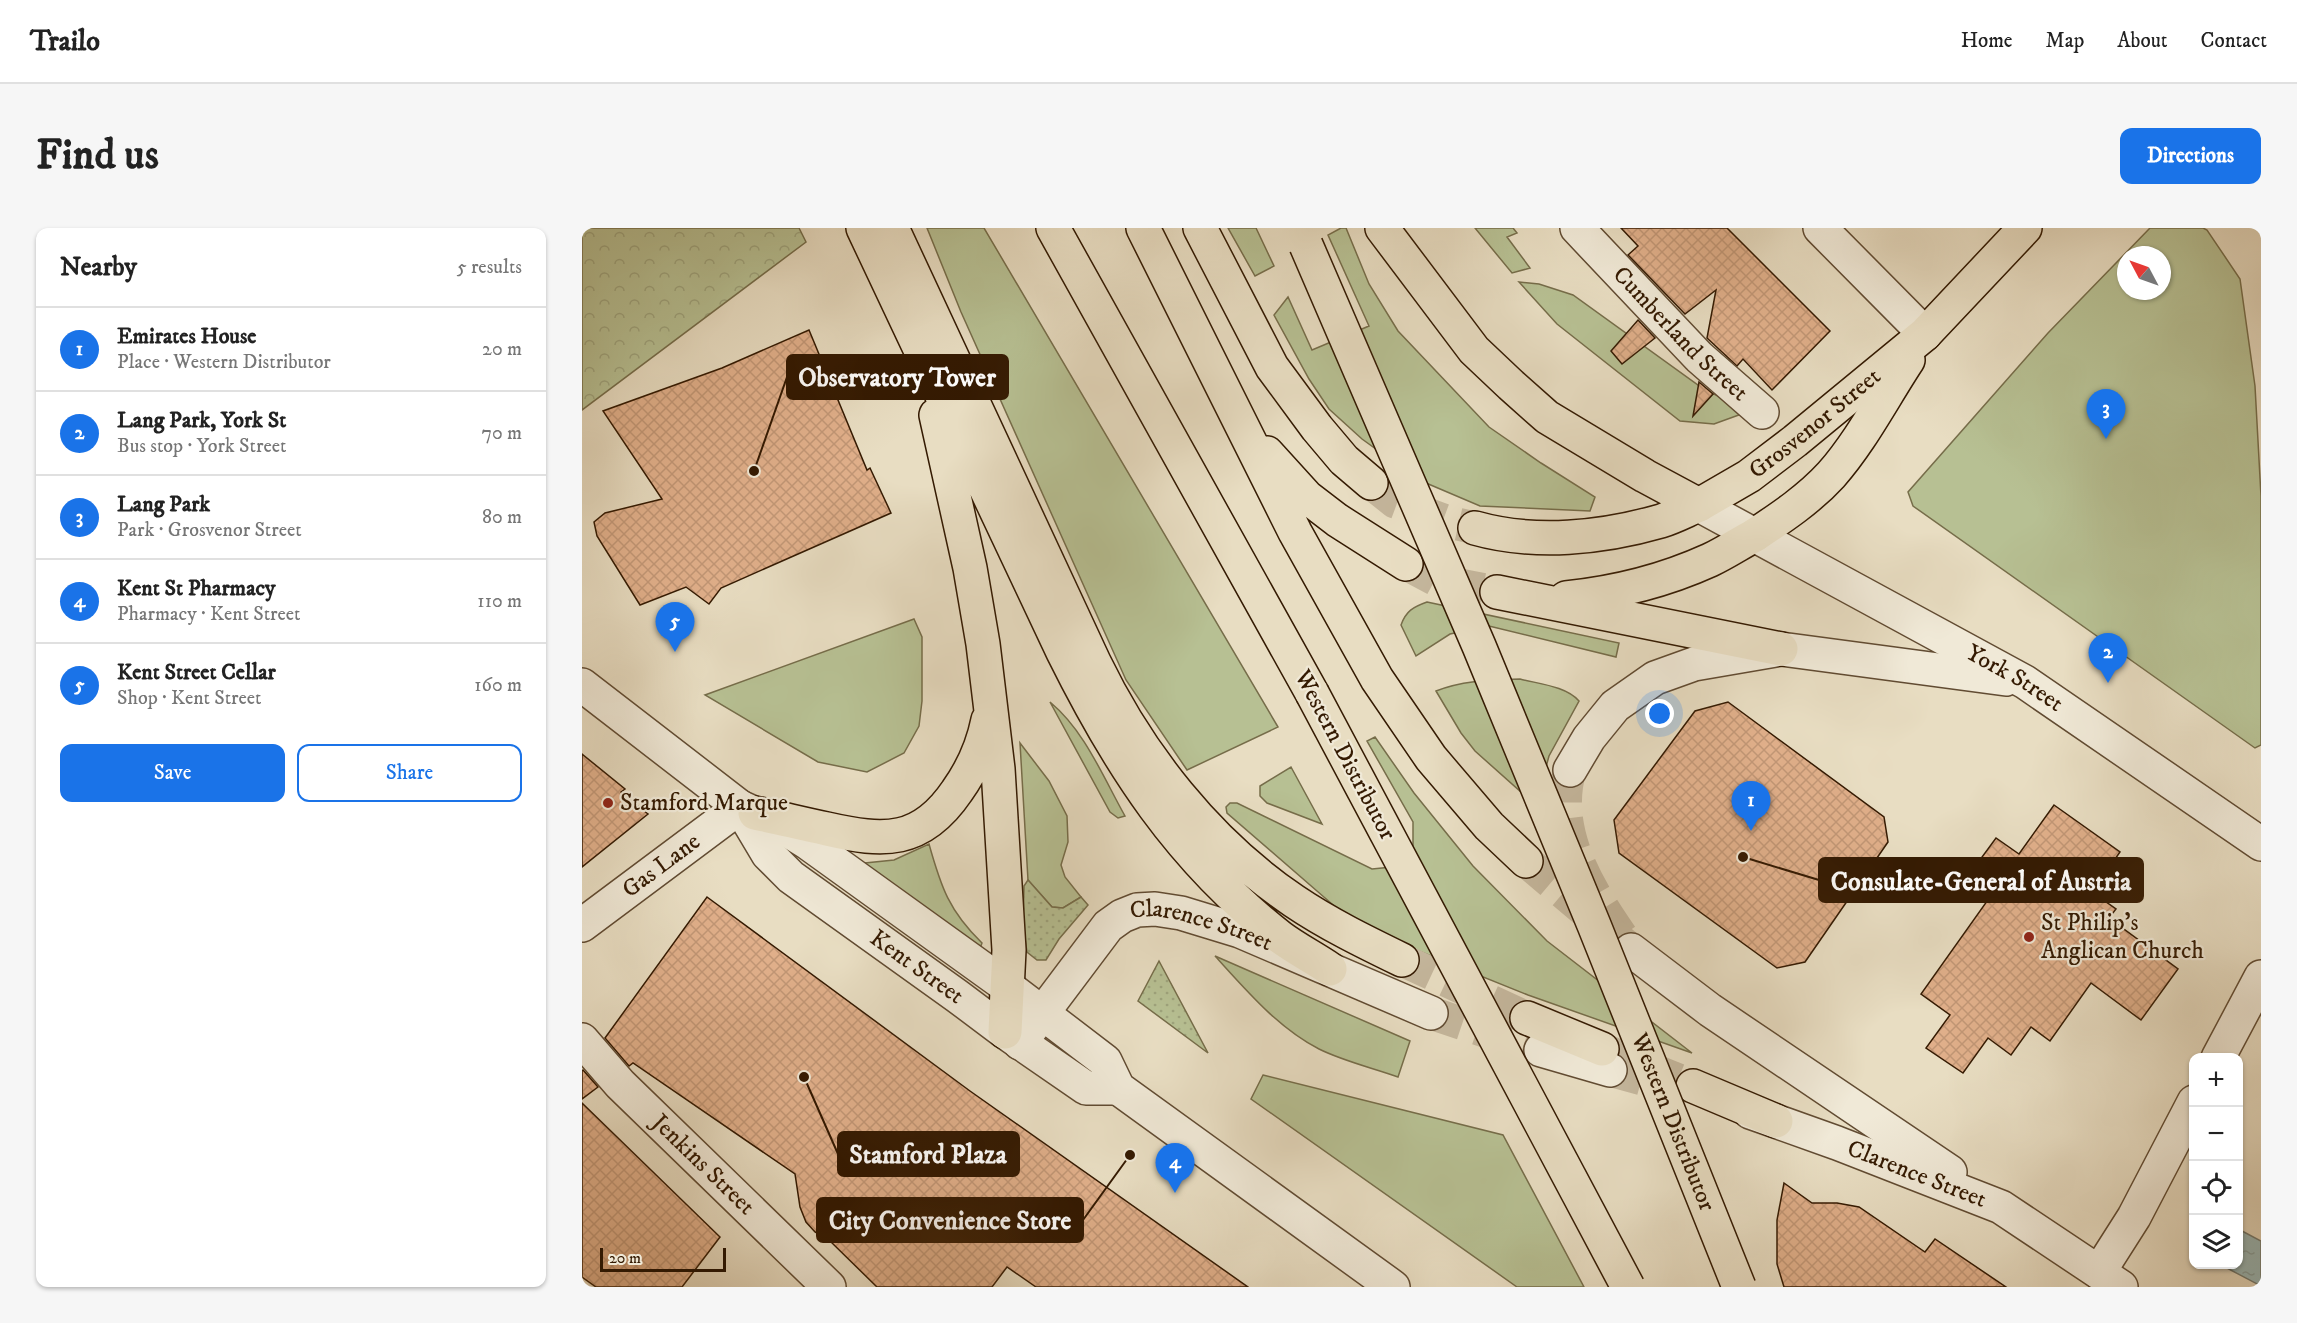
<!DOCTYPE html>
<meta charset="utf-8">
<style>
:root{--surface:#fff;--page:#f6f6f6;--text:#222;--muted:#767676;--line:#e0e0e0;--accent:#1a73e8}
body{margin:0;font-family:"IM FELL DW Pica",serif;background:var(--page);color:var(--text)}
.controls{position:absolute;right:18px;bottom:18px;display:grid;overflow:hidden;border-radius:12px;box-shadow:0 2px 4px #0004}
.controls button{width:54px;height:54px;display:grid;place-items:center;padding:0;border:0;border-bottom:2px solid var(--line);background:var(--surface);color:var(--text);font:30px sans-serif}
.compass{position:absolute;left:1535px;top:18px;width:54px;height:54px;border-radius:50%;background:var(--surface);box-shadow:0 2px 4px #0004;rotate:311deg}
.scale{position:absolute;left:18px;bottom:15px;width:126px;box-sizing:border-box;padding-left:6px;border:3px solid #341a02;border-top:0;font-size:16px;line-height:21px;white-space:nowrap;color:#341a02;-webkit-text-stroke:4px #f0e9d7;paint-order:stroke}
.you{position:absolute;left:1078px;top:486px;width:21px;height:21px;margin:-15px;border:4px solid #fff;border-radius:50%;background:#1a73e8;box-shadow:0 0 0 9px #1a73e833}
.badge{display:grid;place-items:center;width:39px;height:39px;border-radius:50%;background:var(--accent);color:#fff;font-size:20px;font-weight:700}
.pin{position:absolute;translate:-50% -50px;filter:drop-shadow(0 2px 3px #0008)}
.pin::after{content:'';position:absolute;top:32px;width:21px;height:18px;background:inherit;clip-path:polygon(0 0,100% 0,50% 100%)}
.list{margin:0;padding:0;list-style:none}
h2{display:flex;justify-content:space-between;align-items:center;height:78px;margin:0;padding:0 24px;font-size:26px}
h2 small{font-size:20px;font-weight:400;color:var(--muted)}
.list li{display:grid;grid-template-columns:39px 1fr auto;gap:18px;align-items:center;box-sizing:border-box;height:84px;padding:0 24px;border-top:2px solid var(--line)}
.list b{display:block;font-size:22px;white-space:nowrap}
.list p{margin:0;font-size:20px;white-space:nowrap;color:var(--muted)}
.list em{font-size:20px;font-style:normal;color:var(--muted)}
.actions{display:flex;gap:12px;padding:18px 24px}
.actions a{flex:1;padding:14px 0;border:2px solid var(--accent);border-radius:12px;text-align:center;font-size:21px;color:var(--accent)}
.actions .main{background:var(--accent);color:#fff}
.icon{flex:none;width:33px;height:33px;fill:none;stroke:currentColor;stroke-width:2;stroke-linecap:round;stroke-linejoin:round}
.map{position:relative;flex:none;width:1679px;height:1059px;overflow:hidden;border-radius:12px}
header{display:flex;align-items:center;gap:36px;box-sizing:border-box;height:84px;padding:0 30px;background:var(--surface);border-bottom:2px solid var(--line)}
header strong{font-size:28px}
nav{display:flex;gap:33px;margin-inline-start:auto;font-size:21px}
.intro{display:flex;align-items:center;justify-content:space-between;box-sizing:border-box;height:144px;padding:0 36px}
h1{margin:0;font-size:42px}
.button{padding:15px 27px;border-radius:12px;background:var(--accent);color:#fff;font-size:21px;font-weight:700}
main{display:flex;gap:36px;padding:0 36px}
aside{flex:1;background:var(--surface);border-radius:12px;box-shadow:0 2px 4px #0004}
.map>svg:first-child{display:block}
.green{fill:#b7c093;stroke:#766d4a;stroke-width:1.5;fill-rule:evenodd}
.forest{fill:url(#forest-crowns);stroke:#766d4a;stroke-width:1.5}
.garden{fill:url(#garden-dots);stroke:#766d4a;stroke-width:1.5}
.water{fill:url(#water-ripples);stroke:#717a71;stroke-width:1.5}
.building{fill:url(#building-cross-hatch);stroke:#341a02;stroke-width:1.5}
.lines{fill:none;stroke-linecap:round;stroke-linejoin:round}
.minor-tunnel{stroke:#c4b69c;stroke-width:33;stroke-dasharray:33 16;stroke-linecap:butt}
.highway-tunnel{stroke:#c4b69c;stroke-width:33;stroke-dasharray:33 16;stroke-linecap:butt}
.minor-casing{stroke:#614b32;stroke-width:36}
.major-casing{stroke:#341a02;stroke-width:36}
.highway-casing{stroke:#341a02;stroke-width:36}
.minor{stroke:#f0e9d7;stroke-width:33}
.major{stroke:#e8ddc2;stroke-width:33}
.highway{stroke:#e8ddc2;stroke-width:33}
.highway-bridge-casing{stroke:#341a02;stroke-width:36;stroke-linecap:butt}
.highway-bridge{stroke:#e8ddc2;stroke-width:33}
.poi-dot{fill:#8f2418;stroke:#f0e9d7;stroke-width:2}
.labels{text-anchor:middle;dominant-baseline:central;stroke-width:4.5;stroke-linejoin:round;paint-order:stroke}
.street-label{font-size:24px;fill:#341a02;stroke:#f0e9d7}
.poi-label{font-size:24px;fill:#341a02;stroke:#f0e9d7;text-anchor:start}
.leader{fill:none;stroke:#341a02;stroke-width:2}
.callout-dot{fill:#341a02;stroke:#f0e9d7;stroke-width:2}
.callout{fill:#341a02;stroke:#341a02;stroke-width:2}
.callout-label{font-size:26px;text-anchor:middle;font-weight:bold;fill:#fff}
</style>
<header>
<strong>Trailo</strong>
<nav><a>Home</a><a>Map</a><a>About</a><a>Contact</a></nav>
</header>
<div class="intro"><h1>Find us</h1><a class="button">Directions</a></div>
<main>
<aside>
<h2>Nearby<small>5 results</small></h2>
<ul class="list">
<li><span class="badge">1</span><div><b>Emirates House</b><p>Place · Western Distributor</p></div><em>20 m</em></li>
<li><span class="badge">2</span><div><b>Lang Park, York St</b><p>Bus stop · York Street</p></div><em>70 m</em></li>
<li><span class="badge">3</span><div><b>Lang Park</b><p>Park · Grosvenor Street</p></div><em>80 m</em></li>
<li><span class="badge">4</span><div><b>Kent St Pharmacy</b><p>Pharmacy · Kent Street</p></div><em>110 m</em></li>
<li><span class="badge">5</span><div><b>Kent Street Cellar</b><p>Shop · Kent Street</p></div><em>160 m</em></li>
</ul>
<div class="actions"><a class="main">Save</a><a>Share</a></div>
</aside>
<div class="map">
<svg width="1679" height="1059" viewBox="0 0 1679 1059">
<defs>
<pattern id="forest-crowns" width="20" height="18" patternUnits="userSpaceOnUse" patternTransform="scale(1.5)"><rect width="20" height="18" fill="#b7c093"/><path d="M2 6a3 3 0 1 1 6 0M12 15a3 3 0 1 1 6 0" fill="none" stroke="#9ea47d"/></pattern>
<pattern id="garden-dots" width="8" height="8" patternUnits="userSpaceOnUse" patternTransform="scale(1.5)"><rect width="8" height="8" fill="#b7c093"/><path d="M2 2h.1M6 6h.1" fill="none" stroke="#9ea47d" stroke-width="1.8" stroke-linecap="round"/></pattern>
<pattern id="water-ripples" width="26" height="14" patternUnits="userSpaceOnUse" patternTransform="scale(1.5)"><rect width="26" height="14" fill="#99babb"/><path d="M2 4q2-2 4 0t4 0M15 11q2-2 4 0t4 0" fill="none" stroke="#849f9f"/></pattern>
<pattern id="building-cross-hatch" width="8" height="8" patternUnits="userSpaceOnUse" patternTransform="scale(1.5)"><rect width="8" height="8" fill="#e0af8a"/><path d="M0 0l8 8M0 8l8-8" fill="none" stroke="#c19675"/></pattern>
</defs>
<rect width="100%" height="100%" fill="#e8ddc2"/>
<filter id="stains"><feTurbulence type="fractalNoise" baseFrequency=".00333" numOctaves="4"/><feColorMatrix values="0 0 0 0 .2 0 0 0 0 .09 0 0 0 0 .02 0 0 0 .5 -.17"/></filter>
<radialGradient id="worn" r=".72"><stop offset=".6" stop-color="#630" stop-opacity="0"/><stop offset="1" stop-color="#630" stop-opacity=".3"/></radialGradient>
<path class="green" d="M 345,0 L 402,0 L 696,499 L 605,542 L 544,452 L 379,84 Z
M 646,0 L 674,0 L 692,38 L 673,48 Z
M 759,0 L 764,0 L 787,56 L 816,103 L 907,199 L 959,235 L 1013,269 L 1008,283 L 898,278 L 837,252 L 780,211 L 747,181 L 727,151 L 692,87 L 706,69 L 730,122 L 787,98 L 746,7 Z
M 893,0 L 931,0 L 935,5 L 925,9 L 948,40 L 930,45 Z
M 1568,0 L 1621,0 L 1625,2 L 1658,51 L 1673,158 L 1679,268 L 1679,517 L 1673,520 L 1331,278 L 1326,264 L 1466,105 ZM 1544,27 L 1580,27 L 1580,63 L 1544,63 Z
M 937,54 L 957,56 L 991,67 L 1123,162 L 1163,180 L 1165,184 L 1132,196 L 1098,193 L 975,96 Z
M 845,374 L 1037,415 L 1034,429 L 907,398 L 868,406 L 834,428 L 819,397 C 824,383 831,379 845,374 Z
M 332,391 L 340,409 L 340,473 L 337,498 L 322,525 L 285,544 L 236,534 L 123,467 Z
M 938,451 C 957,456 984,458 997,473 L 967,528 L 961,550 L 949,573 L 893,523 L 879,505 L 854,463 C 881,452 910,452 938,451 Z
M 468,474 C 503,503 521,549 543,588 L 536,590 L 528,584 Z
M 793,509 L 832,565 L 891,638 L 965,713 L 1110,825 L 946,767 L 812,713 L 758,683 L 645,585 L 644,579 L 648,575 L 655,575 L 790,641 L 810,639 L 831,623 L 831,594 L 785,513 Z
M 438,515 L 467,553 L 485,588 L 486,614 L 479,637 L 483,649 L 499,669 L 481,680 L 470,679 L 446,652 Z
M 709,539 L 740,596 L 685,575 L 678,568 L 678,558 Z
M 347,616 C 359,659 367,683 400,715 L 397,723 L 281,639 L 283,635 L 312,632 Z
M 633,728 L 828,813 L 816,849 C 791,840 761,833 737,821 C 696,800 664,762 633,728 Z
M 681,847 L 921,907 L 1002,1059 L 935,1059 L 669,871 Z"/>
<path class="forest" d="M 4,0 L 217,0 L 224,14 L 0,182 L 0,2 Z"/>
<path class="garden" d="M 446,652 L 470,679 L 481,680 L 499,669 L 506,677 L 477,711 L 464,732 L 455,732 L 445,724 L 441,697 L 442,658 Z
M 577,733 L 626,825 L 556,773 Z"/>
<path class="water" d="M 1660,1003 L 1679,1013 L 1679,1058 L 1641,1038 L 1656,1036 L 1657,1009 Z"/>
<path class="building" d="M 1039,0 L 1145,0 L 1248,103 L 1190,162 L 1161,131 L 1155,138 L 1125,110 L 1134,62 L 1103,86 L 1046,27 L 1056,18 Z
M 1056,92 L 1073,110 L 1040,136 L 1029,123 Z
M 227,102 L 285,242 L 288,240 L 309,285 L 139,360 L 127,376 L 104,359 L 58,377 L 15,308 L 12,294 L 23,285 L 80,271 L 21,183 L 140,140 Z
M 1117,154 L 1131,166 L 1111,188 Z
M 1146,474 L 1302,589 L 1306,614 L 1223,734 L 1195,740 L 1037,625 L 1032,592 L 1113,483 Z
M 0,526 L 43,561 L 39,564 L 66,586 L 0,639 Z
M 1472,577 L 1538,624 L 1510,664 L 1534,681 L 1527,690 L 1596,741 L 1559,792 L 1509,755 L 1468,813 L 1449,799 L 1429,827 L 1406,810 L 1381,845 L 1344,820 L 1368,787 L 1339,766 L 1413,662 L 1389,644 L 1414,610 L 1437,626 Z
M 125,669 L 388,863 L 666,1059 L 454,1059 L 425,1039 L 410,1059 L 295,1059 L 247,1012 L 233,1004 L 224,994 L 218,979 L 213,946 L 51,835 L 47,838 L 23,810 Z
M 1,842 L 16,859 L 0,871 L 0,843 Z
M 0,875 L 138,1009 L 100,1059 L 14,1059 L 0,1049 Z
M 1202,955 L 1230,975 L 1255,975 L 1277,979 L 1343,1024 L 1353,1011 L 1424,1059 L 1202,1059 L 1195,1036 L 1195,992 Z"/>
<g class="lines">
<path class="minor-tunnel" d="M 988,542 C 969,608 1013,670 1049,722
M 849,785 L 959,822
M 1028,842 L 1099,862"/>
<path class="highway-tunnel" d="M 789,255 L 813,274 L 867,294 L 893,300
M 824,336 L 856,353 L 915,364
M 944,633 L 1049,722
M 820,732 L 945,790
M 1020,821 L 1111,858"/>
<defs>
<g id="minor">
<path id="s1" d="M 995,0 L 1117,129 L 1180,184"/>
<path d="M 1238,0 L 1343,106"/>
<path id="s2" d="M 1117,277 L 1443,454 L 1679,616"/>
<path d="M 0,457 L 158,579 L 194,595 L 226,615 L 426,759 L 523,833 L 536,860 L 811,1059"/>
<path d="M 988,542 L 1007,510 L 1033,478 L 1073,450 L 1112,436 L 1199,421 L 1424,451"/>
<path id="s3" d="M 158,579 L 186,626 L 209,649 L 375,768 L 423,804 L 504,860 L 536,860"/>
<path id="s4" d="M 0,697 L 158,579"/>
<path d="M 1049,722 L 1128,782 L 1368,944"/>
<path id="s5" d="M 0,812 L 38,856 L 247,1059"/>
<path id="s6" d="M 438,815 L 526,698 L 540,688 L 555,682 L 573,681 L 599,685 L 658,703 L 849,785"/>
<path d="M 959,822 L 1028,842"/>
<path d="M 1636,830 L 1679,749"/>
<path id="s7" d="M 1168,884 L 1255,915 L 1419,979 L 1539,1059"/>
<path d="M 1517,1044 L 1552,989 L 1612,874"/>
</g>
<g id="major">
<path id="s8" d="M 1117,277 L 1167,248 L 1213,213 L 1343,106 L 1443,0"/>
<path d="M 1173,307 C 1200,289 1227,271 1249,247 C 1279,213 1301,170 1326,132"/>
</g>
<path id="highway" d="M 281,0 L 481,424 C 537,537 598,631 698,709 C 714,721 732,730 748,741
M 310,0 L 512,434 C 557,527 625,614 712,673 C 746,696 783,714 820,732
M 471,0 L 730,465
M 561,0 L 713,304 L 795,451 L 849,530 L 907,598 L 944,633
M 618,0 L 690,139 L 735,200 L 762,232 L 789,255
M 800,0 L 892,122 L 929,157 L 965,189 L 1063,248 L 1117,277
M 354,187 L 388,340 L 401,416 L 416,541 L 427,722 L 423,804
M 685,225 L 725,269 L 755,292 L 824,336
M 893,300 C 953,317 1020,310 1079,293 C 1092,289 1105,282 1117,277
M 915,364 L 1199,421
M 984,370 C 1032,365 1084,352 1128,332 C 1143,325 1158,315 1173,307
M 173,585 C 197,590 221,596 245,601 C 302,614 339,616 375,563 C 390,542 401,517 406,492
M 945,790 L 1020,821
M 1111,858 L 1194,893"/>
</defs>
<use href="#minor" class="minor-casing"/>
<use href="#major" class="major-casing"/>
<use href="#highway" class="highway-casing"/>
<use href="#minor" class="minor"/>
<use href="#major" class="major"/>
<use href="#highway" class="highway"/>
<defs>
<g id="highway-bridge">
<path id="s9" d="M 724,17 L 897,418 L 1012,697 L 1157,1059"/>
<path d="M 730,465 L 1046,1059"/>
</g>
</defs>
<use href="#highway-bridge" class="highway-bridge-casing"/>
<use href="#highway-bridge" class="highway-bridge"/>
</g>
<g class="poi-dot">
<circle cx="26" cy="575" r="6"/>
<circle cx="1447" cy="709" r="6"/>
</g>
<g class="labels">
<g class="street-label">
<text stroke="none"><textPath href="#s1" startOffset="148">Cumberland Street</textPath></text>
<text stroke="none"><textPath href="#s8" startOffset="142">Grosvenor Street</textPath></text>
<text stroke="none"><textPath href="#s2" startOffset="360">York Street</textPath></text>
<text transform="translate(763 527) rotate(62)">Western Distributor</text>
<text stroke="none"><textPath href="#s4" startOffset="99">Gas Lane</textPath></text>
<text stroke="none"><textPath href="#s6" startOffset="246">Clarence Street</textPath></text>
<text stroke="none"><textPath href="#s3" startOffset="242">Kent Street</textPath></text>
<text stroke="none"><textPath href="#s9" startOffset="951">Western Distributor</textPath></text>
<text stroke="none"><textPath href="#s5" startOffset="174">Jenkins Street</textPath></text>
<text stroke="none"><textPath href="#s7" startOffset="178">Clarence Street</textPath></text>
</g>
<g class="poi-label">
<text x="38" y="575">Stamford Marque</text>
<text x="1459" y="695">St Philip's<tspan x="1459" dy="28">Anglican Church</tspan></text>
</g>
</g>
<path class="leader" d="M172 243L205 149M1161 629L1237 652M222 849L256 926M548 927L501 992"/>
<g class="callout-dot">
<circle cx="172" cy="243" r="6"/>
<circle cx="1161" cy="629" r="6"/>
<circle cx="222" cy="849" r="6"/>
<circle cx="548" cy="927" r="6"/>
</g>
<g class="callout">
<rect x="205" y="127" width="221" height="44" rx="6"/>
<rect x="1237" y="630" width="324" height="44" rx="6"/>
<rect x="256" y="904" width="181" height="44" rx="6"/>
<rect x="235" y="970" width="266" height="44" rx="6"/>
</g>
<g class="callout-label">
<text x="315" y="158">Observatory Tower</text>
<text x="1399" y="662">Consulate-General of Austria</text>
<text x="346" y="935">Stamford Plaza</text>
<text x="368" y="1001">City Convenience Store</text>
</g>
<rect width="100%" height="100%" filter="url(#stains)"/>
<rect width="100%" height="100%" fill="url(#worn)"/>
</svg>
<div class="controls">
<button>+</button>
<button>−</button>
<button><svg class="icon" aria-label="locate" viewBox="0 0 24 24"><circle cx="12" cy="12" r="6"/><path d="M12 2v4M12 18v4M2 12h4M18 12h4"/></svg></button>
<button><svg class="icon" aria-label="layers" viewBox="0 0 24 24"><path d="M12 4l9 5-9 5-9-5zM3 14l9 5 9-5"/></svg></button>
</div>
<svg class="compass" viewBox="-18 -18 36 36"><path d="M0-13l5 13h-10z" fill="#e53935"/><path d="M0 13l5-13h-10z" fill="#767676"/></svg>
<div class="scale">20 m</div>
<div class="you"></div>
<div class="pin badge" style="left:1169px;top:603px">1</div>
<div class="pin badge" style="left:1526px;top:455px">2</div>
<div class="pin badge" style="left:1524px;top:211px">3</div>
<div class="pin badge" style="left:593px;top:965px">4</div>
<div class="pin badge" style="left:93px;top:424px">5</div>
</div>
</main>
